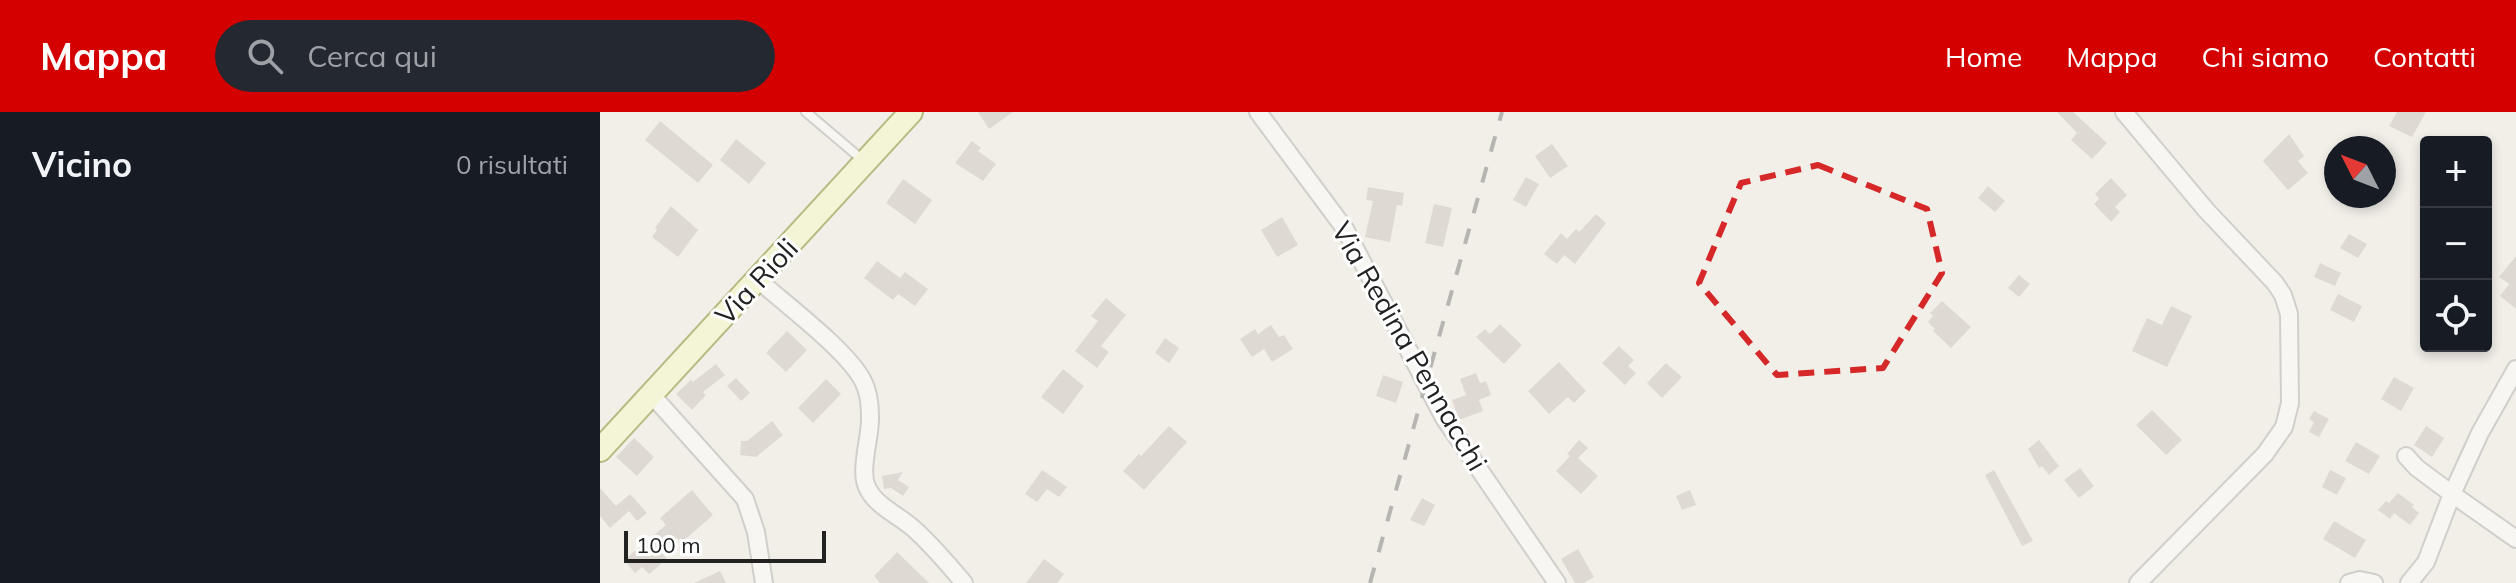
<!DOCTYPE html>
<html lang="it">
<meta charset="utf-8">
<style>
:root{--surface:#171b24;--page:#242831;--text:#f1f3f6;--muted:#9ea1a6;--line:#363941;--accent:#d40000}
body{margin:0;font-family:Mulish,sans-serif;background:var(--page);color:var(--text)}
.controls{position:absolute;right:24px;top:24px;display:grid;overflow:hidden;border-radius:8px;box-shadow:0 4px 12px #0003}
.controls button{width:72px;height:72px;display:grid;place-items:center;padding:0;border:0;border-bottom:2px solid var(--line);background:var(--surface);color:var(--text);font:40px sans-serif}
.compass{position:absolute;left:1724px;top:24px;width:72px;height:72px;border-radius:50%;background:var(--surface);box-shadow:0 4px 12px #0003;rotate:312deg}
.scale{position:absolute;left:24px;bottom:20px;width:202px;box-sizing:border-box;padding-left:8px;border:4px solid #222;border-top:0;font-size:22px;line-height:28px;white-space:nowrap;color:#222;-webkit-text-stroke:6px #fff;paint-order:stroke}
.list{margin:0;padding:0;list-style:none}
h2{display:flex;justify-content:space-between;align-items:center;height:104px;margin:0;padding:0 32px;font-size:34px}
h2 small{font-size:26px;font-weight:400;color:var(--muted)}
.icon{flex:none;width:44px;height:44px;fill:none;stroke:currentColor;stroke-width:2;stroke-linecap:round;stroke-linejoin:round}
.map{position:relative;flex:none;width:1916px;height:471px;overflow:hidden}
header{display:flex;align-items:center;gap:48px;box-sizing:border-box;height:112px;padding:0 40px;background:var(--accent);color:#fff}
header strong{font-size:38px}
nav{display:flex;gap:44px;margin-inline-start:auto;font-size:28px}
.search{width:560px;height:72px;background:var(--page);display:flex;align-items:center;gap:20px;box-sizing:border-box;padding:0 28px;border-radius:44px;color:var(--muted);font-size:30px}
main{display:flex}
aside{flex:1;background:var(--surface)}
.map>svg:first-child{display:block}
.building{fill:#c7bfb8}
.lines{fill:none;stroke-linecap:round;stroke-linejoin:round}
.lane-casing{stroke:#a9a9a9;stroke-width:12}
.street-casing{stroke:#a9a9a9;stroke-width:20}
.secondary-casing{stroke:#707d05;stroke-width:26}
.lane{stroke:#fff;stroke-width:8}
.street{stroke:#fff;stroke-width:16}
.secondary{stroke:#f7fabf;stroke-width:22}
.rail{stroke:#707070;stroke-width:4;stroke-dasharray:16 16;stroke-linecap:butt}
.marked{fill:none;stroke:#d62828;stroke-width:6;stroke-dasharray:16 10;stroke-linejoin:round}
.labels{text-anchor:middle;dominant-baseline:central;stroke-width:6;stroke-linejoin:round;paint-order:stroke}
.street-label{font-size:28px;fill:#222;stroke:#fff}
</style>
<header>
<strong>Mappa</strong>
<div class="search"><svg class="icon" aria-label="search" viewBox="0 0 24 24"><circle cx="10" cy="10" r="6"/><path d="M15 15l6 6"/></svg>Cerca qui</div>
<nav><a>Home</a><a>Mappa</a><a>Chi siamo</a><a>Contatti</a></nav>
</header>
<main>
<aside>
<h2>Vicino<small>0 risultati</small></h2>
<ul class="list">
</ul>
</aside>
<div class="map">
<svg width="1916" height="471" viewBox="0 0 1916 471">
<rect width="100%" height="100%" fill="#f2efe9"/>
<path class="building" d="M 378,0 L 413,0 L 389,17 Z
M 1457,0 L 1473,0 L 1507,31 L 1492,47 L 1471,28 L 1477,21 Z
M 1797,0 L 1826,0 L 1812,25 L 1789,14 Z
M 60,9 L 113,53 L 98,71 L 45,28 Z
M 1689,22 L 1704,44 L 1698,49 L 1708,61 L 1688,78 L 1663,49 Z
M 136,27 L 166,51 L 149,72 L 120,48 Z
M 372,29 L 381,36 L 378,39 L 396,52 L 383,69 L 355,51 Z
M 952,32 L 968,54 L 950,66 L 935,44 Z
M 926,65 L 939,72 L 926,95 L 913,88 Z
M 1511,66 L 1527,83 L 1515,95 L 1520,100 L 1511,110 L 1494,92 L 1499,87 L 1495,82 Z
M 303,67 L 332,88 L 315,112 L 286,91 Z
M 1388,74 L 1405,89 L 1395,100 L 1378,86 Z
M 768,75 L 804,81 L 802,94 L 797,93 L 790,130 L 765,125 L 773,89 L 766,88 Z
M 834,92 L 852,96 L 843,135 L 825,131 Z
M 71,94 L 98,118 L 78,145 L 52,125 L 57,118 L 55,116 Z
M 996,102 L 1006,111 L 975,152 L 964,143 L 957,152 L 944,142 L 961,121 L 967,127 L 976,117 L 979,120 Z
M 682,105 L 698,133 L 677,145 L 661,118 Z
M 1749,122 L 1767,132 L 1758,146 L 1740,136 Z
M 1916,144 L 1916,197 L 1900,184 L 1909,172 L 1899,165 Z
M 277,149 L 300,166 L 305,160 L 328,177 L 315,194 L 298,182 L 293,188 L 264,166 Z
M 1720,151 L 1741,161 L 1735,174 L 1714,165 Z
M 1419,163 L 1430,172 L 1419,185 L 1408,176 Z
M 1738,182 L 1762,194 L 1754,210 L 1730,198 Z
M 506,186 L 526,203 L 501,234 L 509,240 L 497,256 L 475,239 L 498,209 L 491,204 Z
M 1342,189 L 1371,215 L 1351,236 L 1333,219 L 1335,217 L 1328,210 L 1333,204 L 1330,201 Z
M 1571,194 L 1592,204 L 1567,255 L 1532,239 L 1547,206 L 1562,213 Z
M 900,212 L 922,233 L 904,252 L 876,225 L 885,217 L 890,222 Z
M 671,213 L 679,225 L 684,223 L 693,237 L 672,250 L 664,237 L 652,245 L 640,227 L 655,217 L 658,222 Z
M 187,219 L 207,238 L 186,260 L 166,241 Z
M 565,226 L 579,236 L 569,251 L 555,241 Z
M 1019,234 L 1034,248 L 1028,254 L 1036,261 L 1025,273 L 1002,251 Z
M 959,250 L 986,279 L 974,291 L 968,285 L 949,302 L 928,279 Z
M 1066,251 L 1082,265 L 1062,286 L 1047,271 Z
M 116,252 L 125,263 L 103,280 L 106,283 L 92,298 L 76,282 L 91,268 L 93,270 Z
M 463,257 L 484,274 L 463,302 L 441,285 Z
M 876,261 L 880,271 L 886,269 L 891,283 L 879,288 L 883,299 L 859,308 L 852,288 L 866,283 L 860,267 Z
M 783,263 L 803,270 L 796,291 L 776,284 Z
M 1794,265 L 1814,276 L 1801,299 L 1781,287 Z
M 136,266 L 150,281 L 141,289 L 127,274 Z
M 226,267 L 241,282 L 213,311 L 198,296 Z
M 1552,298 L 1582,328 L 1566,343 L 1536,313 Z
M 1714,299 L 1729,307 L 1719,325 L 1709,320 L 1714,310 L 1709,307 Z
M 172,309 L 183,323 L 156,345 L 140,343 L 141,329 L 147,329 Z
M 569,314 L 587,330 L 544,378 L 523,359 L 539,342 L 541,344 Z
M 1826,314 L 1844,326 L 1832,345 L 1814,333 Z
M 34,326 L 54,345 L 37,364 L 16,345 Z
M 979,328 L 988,336 L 978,346 L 998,364 L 981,382 L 956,359 L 970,344 L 967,342 Z
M 1439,328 L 1459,354 L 1449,363 L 1442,354 L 1439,356 L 1428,337 Z
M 1756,330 L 1780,344 L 1769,362 L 1745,349 Z
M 1480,356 L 1494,374 L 1479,386 L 1464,368 Z
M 442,358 L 467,375 L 459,385 L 447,377 L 437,390 L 425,382 Z
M 1394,358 L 1433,429 L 1422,434 L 1385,363 Z
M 1730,358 L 1746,366 L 1737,383 L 1722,375 Z
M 303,360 L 298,368 L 309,375 L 303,384 L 291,376 L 284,377 L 282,364 Z
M 0,376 L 16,394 L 30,382 L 47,401 L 37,409 L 29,399 L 10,416 L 0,404 Z
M 92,378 L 113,403 L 81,431 L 77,426 L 60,439 L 67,447 L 49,462 L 42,455 L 35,461 L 24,448 L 66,413 L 60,406 Z
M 1090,378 L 1096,393 L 1082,398 L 1076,384 Z
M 1798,381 L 1814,393 L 1812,395 L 1819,401 L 1810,413 L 1794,401 L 1790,407 L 1778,398 L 1786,389 L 1789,391 Z
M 822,386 L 835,393 L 824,414 L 810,408 Z
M 1734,409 L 1766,428 L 1755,446 L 1723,427 Z
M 978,437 L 994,465 L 984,471 L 975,471 L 961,447 Z
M 297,440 L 329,471 L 280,471 L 274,464 Z
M 444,447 L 464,462 L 457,471 L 426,471 Z
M 120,459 L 126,471 L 94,471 Z"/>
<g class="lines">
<defs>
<path id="lane" d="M 206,0 L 265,50"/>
<path id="street" d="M 658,0 L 745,117 L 844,306 L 957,471
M 1524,0 L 1606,98 L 1675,171 L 1683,183 L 1689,202 L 1690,291 L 1684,315 L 1665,342 L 1538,471
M 157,167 C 184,191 248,239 263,269 C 269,280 270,292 270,305 C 271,325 258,360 268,377 C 276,394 300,404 314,417 C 332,433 348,452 364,471
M 1916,257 L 1880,321 L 1852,382 L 1916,427
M 51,282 L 145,387 L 156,420 L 164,471
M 1806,344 L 1817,356 L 1852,382 L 1826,450 L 1809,471
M 1749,471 L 1760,468 L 1774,471"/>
<path id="secondary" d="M 0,338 L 311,0"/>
</defs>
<use href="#lane" class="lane-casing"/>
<use href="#street" class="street-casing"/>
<use href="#secondary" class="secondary-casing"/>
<use href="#lane" class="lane"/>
<use href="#street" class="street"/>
<use href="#secondary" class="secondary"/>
<path class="rail" d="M 770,471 L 902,0"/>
</g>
<path d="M0 0H1916V471H0ZM 1218,53 L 1327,97 L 1342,161 L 1283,256 L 1177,263 L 1099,171 L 1141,71 Z" fill="#f2efe9" fill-opacity=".55" fill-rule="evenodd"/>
<path class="marked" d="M 1218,53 L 1327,97 L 1342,161 L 1283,256 L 1177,263 L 1099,171 L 1141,71 Z"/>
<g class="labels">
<g class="street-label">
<text transform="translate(156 169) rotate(-47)">Via Rioli</text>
<text transform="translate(810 234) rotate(60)">Via Redina Pennacchi</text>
</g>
</g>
</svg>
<div class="controls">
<button>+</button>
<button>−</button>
<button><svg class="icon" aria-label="locate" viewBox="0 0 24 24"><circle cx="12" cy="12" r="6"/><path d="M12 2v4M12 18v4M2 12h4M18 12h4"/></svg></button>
</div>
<svg class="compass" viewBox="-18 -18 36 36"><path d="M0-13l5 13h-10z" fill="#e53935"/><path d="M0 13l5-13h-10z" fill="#9ea1a6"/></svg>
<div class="scale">100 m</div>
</div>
</main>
